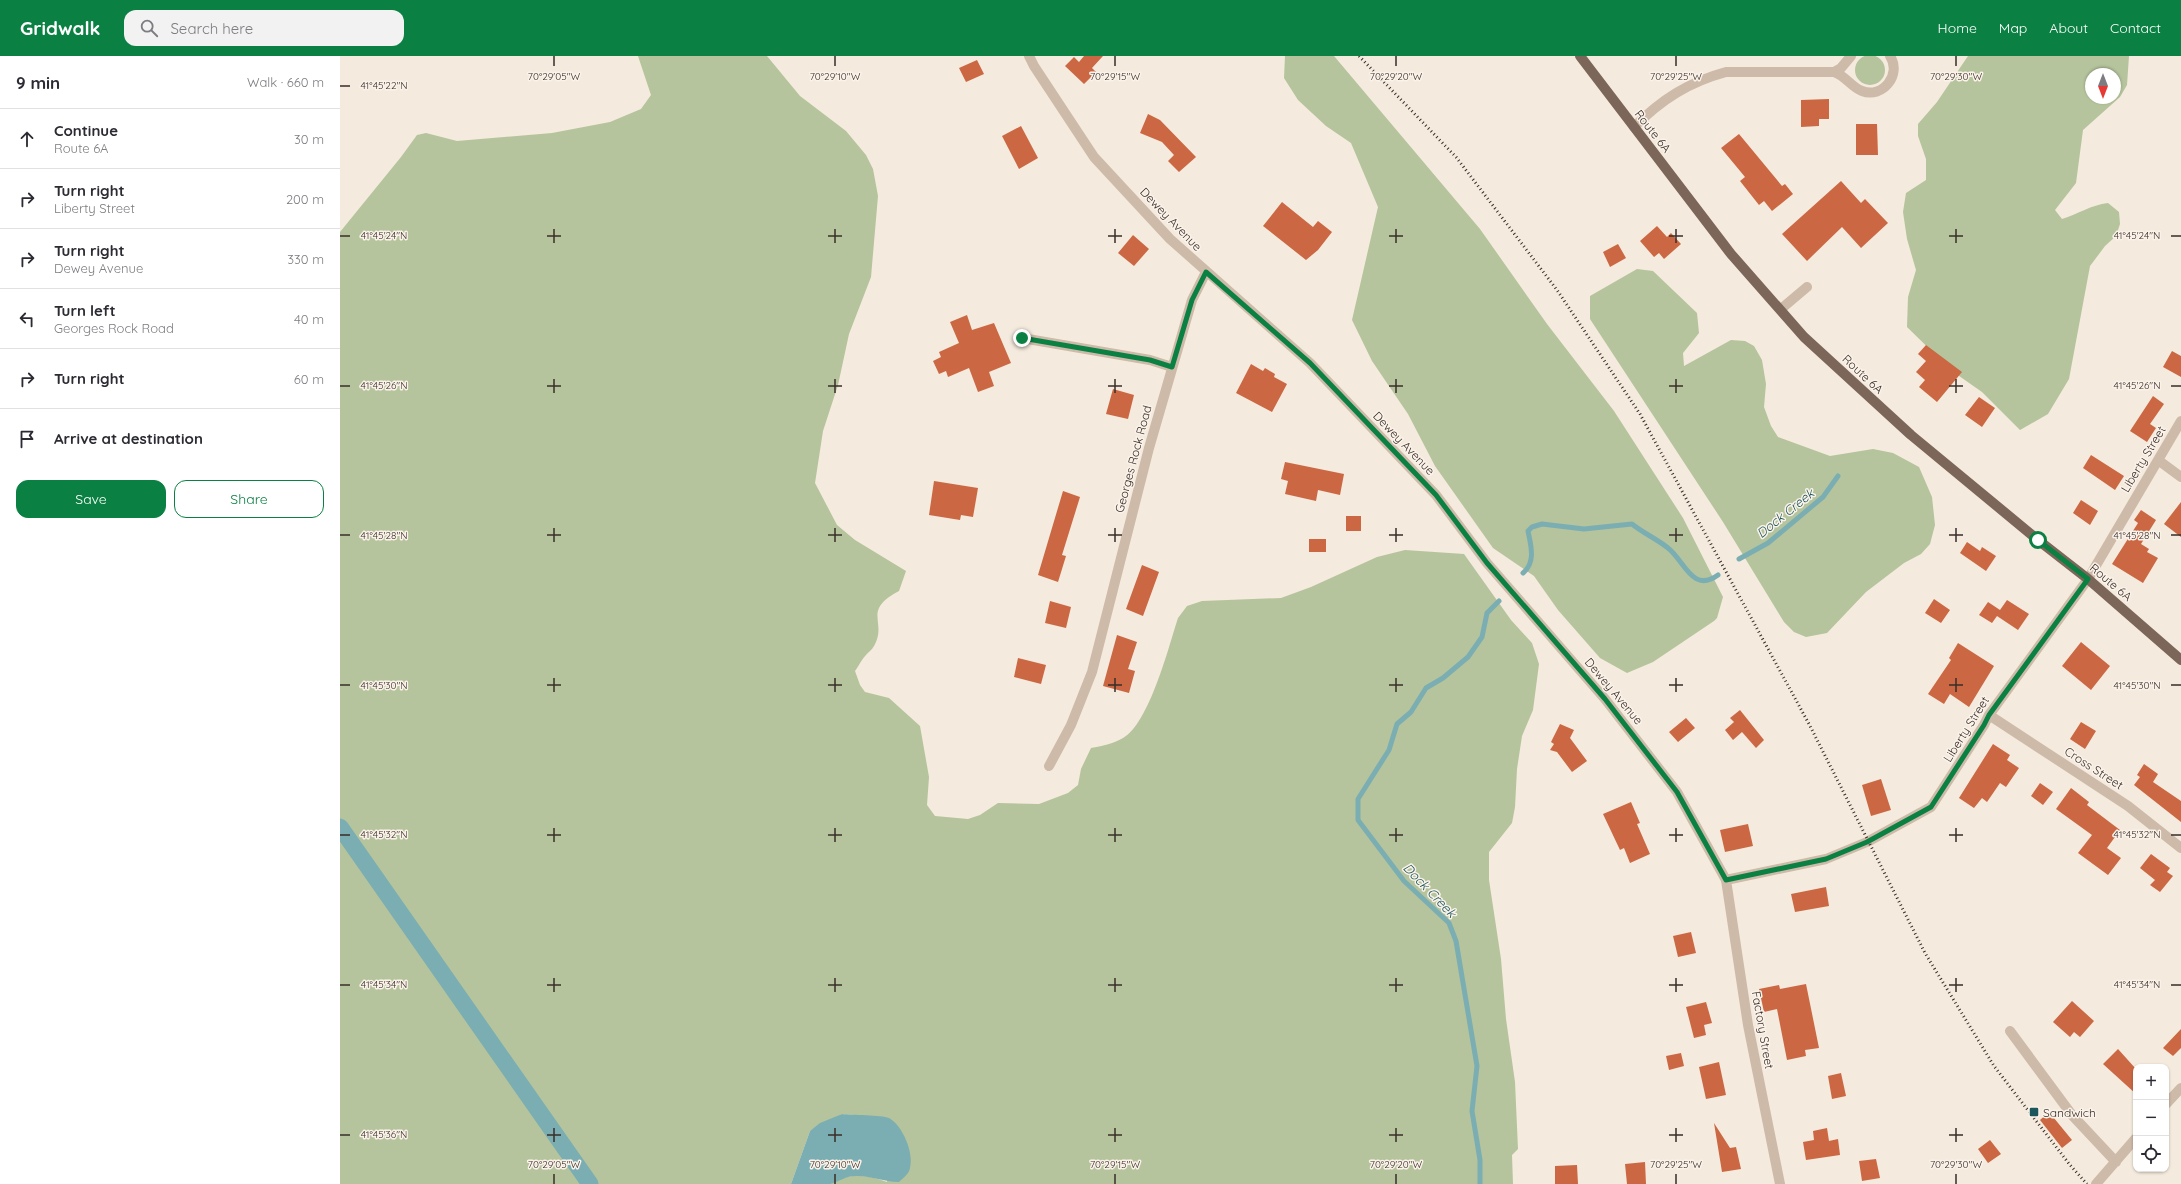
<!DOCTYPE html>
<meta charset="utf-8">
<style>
:root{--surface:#fff;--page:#f2f2f3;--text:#2b2b33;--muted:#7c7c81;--line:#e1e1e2;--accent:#0b8043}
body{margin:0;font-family:Quicksand,sans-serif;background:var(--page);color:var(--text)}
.controls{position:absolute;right:12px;bottom:12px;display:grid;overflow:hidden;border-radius:8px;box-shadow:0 1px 3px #0004}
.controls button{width:36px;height:36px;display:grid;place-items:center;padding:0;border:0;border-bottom:1px solid var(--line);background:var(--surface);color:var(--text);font:20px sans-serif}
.compass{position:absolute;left:1745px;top:12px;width:36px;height:36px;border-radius:50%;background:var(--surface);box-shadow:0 1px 3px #0004;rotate:180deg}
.stop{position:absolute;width:12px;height:12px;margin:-9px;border:3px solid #0b8043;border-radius:50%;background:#fff}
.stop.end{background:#0b8043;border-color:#fff;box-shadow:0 1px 4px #0008}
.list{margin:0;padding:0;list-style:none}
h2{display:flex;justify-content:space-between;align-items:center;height:52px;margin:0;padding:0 16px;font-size:17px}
h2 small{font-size:13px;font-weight:400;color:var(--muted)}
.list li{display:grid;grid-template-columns:26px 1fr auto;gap:12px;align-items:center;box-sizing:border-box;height:60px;padding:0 16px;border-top:1px solid var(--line)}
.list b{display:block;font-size:15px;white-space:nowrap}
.list p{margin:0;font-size:13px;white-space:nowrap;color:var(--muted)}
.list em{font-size:13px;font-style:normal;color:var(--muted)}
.actions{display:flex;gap:8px;padding:12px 16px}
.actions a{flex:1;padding:9px 0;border:1px solid var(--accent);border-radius:12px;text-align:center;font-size:14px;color:var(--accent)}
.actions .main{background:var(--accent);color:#fff}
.icon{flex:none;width:22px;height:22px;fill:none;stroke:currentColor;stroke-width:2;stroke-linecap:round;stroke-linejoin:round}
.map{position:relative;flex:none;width:1841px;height:1128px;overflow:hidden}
header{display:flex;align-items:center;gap:24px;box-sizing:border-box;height:56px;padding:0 20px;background:var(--accent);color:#fff}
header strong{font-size:19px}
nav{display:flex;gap:22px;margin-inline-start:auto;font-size:14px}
.search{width:280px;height:36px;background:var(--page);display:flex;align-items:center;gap:10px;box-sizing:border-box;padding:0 14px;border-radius:12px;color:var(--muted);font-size:15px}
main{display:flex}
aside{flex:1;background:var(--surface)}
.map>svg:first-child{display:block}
.green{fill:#b5c49c;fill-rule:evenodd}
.water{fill:#7baeb2}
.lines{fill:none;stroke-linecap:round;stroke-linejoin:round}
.stream{stroke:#7baeb2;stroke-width:5}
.canal{stroke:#7baeb2;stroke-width:17}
.building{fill:#cb6843}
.minor{stroke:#cdbaa8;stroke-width:10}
.major{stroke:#7c6659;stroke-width:10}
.rail{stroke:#392e29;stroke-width:3;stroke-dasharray:1 3;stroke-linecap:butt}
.route{stroke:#0b8043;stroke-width:5}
.ticks{fill:none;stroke:#392e29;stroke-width:1.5}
.poi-dot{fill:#1c575d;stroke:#fbf3ea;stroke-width:1.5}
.labels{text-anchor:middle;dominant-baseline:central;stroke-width:3;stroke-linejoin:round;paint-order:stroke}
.street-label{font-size:12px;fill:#392e29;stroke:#fbf3ea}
.poi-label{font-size:12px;fill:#392e29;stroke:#fbf3ea;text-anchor:start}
.water-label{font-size:13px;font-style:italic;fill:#1c575d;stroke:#fbf3ea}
.ticks-label{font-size:10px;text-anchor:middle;fill:#392e29;stroke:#fbf3ea;stroke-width:3;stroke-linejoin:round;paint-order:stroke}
</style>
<header>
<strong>Gridwalk</strong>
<div class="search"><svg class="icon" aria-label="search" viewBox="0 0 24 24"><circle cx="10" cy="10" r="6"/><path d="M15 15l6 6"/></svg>Search here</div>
<nav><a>Home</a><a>Map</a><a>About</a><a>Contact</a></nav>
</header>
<main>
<aside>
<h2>9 min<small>Walk · 660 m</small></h2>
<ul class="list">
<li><svg class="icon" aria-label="ahead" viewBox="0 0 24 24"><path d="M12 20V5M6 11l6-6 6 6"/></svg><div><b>Continue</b><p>Route 6A</p></div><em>30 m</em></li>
<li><svg class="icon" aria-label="right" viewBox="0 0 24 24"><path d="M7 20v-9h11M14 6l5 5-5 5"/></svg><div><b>Turn right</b><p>Liberty Street</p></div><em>200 m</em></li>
<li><svg class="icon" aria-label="right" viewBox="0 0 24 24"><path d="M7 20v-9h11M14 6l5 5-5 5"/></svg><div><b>Turn right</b><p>Dewey Avenue</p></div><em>330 m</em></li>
<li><svg class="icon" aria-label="left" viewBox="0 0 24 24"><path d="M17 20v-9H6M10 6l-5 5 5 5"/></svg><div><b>Turn left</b><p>Georges Rock Road</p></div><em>40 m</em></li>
<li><svg class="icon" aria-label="right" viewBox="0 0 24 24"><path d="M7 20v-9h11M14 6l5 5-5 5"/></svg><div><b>Turn right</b></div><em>60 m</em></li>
<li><svg class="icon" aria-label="arrive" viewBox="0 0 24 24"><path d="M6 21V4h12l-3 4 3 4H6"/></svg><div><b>Arrive at destination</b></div></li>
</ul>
<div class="actions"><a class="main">Save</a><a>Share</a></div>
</aside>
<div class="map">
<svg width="1841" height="1128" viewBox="0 0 1841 1128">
<rect width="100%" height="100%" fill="#f4eadd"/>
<path class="green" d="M1515 14a15 15 0 1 1 30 0a15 15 0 1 1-30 0Z
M 298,0 L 427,0 L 460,40 L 506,75 L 526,99 L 533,113 L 538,140 L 531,221 L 509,278 L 498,329 L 483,375 L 475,427 L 497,469 L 515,484 L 566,515 L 559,535 C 521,555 548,566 534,590 C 532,594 528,596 526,599 C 521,604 519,610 515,615 L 520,629 L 525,636 L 549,642 L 580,670 L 589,721 L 587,749 L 595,760 L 628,763 L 640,759 L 658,747 L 699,748 L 728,737 L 738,729 L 741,713 L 751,692 C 762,690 773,688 783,682 C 809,668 829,590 838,562 L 847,550 L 862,545 L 941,542 L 971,531 L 1037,501 L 1065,494 L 1124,498 L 1171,564 L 1192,587 L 1199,608 L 1193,654 L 1182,680 L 1177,713 L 1175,751 L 1172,767 L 1149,796 L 1149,824 L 1161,903 L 1166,963 L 1175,1026 L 1178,1093 L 1172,1099 L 1173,1128 L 491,1128 C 509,1116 528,1119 547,1126 L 548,1062 L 502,1058 L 470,1075 L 451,1128 L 0,1128 L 0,176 L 61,101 L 77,79 L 86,77 L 117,85 L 212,77 L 270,66 L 301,53 L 311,39 Z
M 945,0 L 994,0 L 1140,173 L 1207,268 L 1274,355 L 1343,462 L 1383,541 L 1377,562 L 1374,565 L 1313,606 L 1287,617 L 1260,602 L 1218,554 L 1194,520 L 1153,492 L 1095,410 L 1068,358 L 1032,305 L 1012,264 L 1038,151 L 1011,87 L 986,70 L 958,44 L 944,22 Z
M 1628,0 L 1789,0 L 1787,29 L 1780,41 L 1743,74 L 1736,127 L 1715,154 L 1722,163 C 1738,158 1751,149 1768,147 L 1779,156 L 1780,168 L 1776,180 L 1765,190 L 1750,210 L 1729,323 L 1708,358 L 1680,374 L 1642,336 L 1612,315 L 1567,271 L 1568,241 L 1576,214 L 1567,183 L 1563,156 L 1566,137 L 1586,124 L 1586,103 L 1578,80 L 1578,68 L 1597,46 ZM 1751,18 L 1775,18 L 1775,42 L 1751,42 Z
M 1297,213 L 1313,215 L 1357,257 L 1359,277 L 1343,297 L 1344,310 L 1391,284 L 1405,285 L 1414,290 L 1422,304 L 1426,328 L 1424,351 L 1431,370 L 1438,381 L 1490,400 L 1533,393 L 1553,397 L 1579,411 L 1592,441 L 1595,469 L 1590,488 L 1581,498 L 1564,507 L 1526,536 L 1487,577 L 1466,581 L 1454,576 L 1444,566 L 1383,466 L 1250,263 L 1250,240 Z"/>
<path class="water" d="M 502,1058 C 511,1059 542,1059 549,1062 C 563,1070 574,1097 570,1112 C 569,1118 563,1122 559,1126 C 544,1126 532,1120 517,1120 C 505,1120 500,1125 491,1128 C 481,1128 461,1128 451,1128 L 470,1075 L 480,1067 Z"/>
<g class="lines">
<path class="stream" d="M 1399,503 L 1428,487 L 1483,441 L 1498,420
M 1183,517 C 1196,506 1191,490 1188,475 L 1192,471 L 1202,468 L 1244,473 L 1292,468 C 1303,477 1317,483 1328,492 C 1344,504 1352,538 1378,519
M 1140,1128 L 1140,1104 L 1132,1055 L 1137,1010 L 1116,885 L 1109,867 L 1064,825 L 1018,764 L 1018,743 L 1049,694 L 1057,668 L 1071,656 L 1086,632 L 1103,622 L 1128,601 L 1142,581 L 1147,557 L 1159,545"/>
<path class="canal" d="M 0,771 L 250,1128"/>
</g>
<path class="building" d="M 744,0 L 763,0 L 752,12 L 756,16 L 744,28 L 725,10 L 734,1 L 739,6 Z
M 637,4 L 644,18 L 626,26 L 619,12 Z
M 1489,43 L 1489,63 L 1479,63 L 1479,70 L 1461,71 L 1461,44 Z
M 808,58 L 820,64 L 856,101 L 839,116 L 828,105 L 834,99 L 822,86 L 800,77 Z
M 1516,68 L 1537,68 L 1538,99 L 1516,99 Z
M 681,70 L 698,102 L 679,113 L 662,80 Z
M 1399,78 L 1442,130 L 1445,128 L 1453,138 L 1432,155 L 1424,145 L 1419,149 L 1400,125 L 1405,121 L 1381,92 Z
M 1501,125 L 1521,147 L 1525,143 L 1548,167 L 1521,192 L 1502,171 L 1467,205 L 1442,178 Z
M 942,146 L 973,171 L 978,165 L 992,176 L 978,194 L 966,204 L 923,170 Z
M 1317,170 L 1327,181 L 1331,177 L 1341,188 L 1324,203 L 1319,197 L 1314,201 L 1300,185 Z
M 793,179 L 809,193 L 794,210 L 778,197 Z
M 1278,188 L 1286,202 L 1270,211 L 1263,196 Z
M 627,259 L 632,274 L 654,267 L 671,307 L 649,316 L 654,330 L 638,336 L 629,312 L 608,321 L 606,315 L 599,318 L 593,305 L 601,301 L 599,296 L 619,287 L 610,266 Z
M 1586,289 L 1622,316 L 1597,346 L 1579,331 L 1585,324 L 1576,316 L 1586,305 L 1578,298 Z
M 1832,295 L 1841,300 L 1841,321 L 1823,311 Z
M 911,308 L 923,315 L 925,312 L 935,318 L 934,321 L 947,328 L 932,356 L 896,337 Z
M 773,333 L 794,339 L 788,363 L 766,358 Z
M 1813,340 L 1824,348 L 1810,368 L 1816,372 L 1807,386 L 1790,375 Z
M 1639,341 L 1655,352 L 1642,371 L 1625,359 Z
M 1751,399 L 1784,420 L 1775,434 L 1743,412 Z
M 945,406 L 1004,418 L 1000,439 L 978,434 L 976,445 L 945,438 L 948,425 L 941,423 Z
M 594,425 L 638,432 L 633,461 L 621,459 L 620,464 L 589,459 Z
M 723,435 L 740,441 L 722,499 L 726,500 L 718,526 L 698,519 Z
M 1741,444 L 1758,455 L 1750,469 L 1733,457 Z
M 1841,446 L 1841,481 L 1824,468 Z
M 1801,454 L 1816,464 L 1801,488 L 1809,493 L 1807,496 L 1818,502 L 1803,527 L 1772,508 L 1798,467 L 1794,464 Z
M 1006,460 L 1021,460 L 1021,475 L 1006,475 Z
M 969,483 L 986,483 L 986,496 L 969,496 Z
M 1627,486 L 1640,495 L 1642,491 L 1656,500 L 1646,515 L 1620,497 Z
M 802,509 L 819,516 L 803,560 L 786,553 Z
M 1594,543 L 1610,554 L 1601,567 L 1585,557 Z
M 1667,544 L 1689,558 L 1678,574 L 1657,560 L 1652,567 L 1639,559 L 1648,546 L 1660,554 Z
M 710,545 L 731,551 L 726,572 L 705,567 Z
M 777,579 L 797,586 L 788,613 L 795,615 L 789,637 L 763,630 Z
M 1741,586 L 1770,610 L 1751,634 L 1722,610 Z
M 1618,587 L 1654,610 L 1629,651 L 1610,638 L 1604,648 L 1588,638 L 1611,604 L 1609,602 Z
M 678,602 L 706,609 L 701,628 L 674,621 Z
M 1400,654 L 1424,684 L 1416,692 L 1402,676 L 1393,684 L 1385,674 L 1394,666 L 1390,662 Z
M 1346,662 L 1355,672 L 1338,686 L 1329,676 Z
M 1741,666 L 1756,675 L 1745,693 L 1730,683 Z
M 1220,668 L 1234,674 L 1230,682 L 1247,705 L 1232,716 L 1217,696 L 1210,694 L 1214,688 L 1211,686 Z
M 1653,688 L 1670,699 L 1667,704 L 1679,712 L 1666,731 L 1660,727 L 1647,746 L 1642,742 L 1634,752 L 1619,742 Z
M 1804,708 L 1818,718 L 1813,726 L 1841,745 L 1841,766 L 1794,729 L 1800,721 L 1797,719 Z
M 1541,723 L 1551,754 L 1531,760 L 1522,729 Z
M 1700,727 L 1713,736 L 1703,749 L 1691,740 Z
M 1731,732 L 1749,746 L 1747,749 L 1780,774 L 1767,792 L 1781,802 L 1768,819 L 1738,797 L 1752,779 L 1716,753 Z
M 1291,746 L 1300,767 L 1297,768 L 1310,798 L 1290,807 L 1284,792 L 1280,794 L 1263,758 Z
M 1408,768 L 1413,790 L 1385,796 L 1380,774 Z
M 1811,798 L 1830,812 L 1827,816 L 1833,820 L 1820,836 L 1810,829 L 1815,824 L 1800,812 Z
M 1486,831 L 1489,850 L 1455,856 L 1451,838 Z
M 1351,876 L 1356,897 L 1338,901 L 1333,880 Z
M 1466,928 L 1479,992 L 1465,994 L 1466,1000 L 1447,1004 L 1437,953 L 1424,956 L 1419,933 L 1439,929 L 1440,933 Z
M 1732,945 L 1754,965 L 1740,981 L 1734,976 L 1730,981 L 1713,966 Z
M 1366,946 L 1372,967 L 1364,969 L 1366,979 L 1354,982 L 1346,951 Z
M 1841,973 L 1841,992 L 1833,1000 L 1823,992 Z
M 1778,993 L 1796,1013 L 1796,1038 L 1763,1008 Z
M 1341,997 L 1344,1010 L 1329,1014 L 1326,1000 Z
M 1379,1006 L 1386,1039 L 1366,1043 L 1359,1011 Z
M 1501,1017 L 1506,1040 L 1492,1043 L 1488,1020 Z
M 1709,1056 L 1732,1084 L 1722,1092 L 1700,1064 Z
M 1374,1067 L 1390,1092 L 1396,1091 L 1401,1113 L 1382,1116 Z
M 1487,1072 L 1489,1085 L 1498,1083 L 1500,1099 L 1466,1104 L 1463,1086 L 1474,1084 L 1473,1075 Z
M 1650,1084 L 1661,1098 L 1648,1107 L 1638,1093 Z
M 1536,1103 L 1540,1122 L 1522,1125 L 1519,1105 Z
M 1305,1106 L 1306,1128 L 1287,1128 L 1285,1108 Z
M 1237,1109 L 1238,1128 L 1215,1128 L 1215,1110 Z"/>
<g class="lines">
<path class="minor" d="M 689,0 L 694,10 L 754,101 L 830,183 L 970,307 L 1096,439 L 1147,507 L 1265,643 L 1337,736 L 1386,824 L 1408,969 L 1440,1128
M 1511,0 L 1501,12 L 1494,16 C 1506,20 1511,31 1522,35 C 1543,43 1562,18 1550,0
M 1294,71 C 1322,43 1349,26 1386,16 L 1494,16
M 1441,253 L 1467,231
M 682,282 L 810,304 L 832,311
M 1818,404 L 1841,421
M 1649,659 L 1788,750 L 1841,792
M 709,710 L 731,669 L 752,616 L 809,392 L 852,244 L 866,216
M 1386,824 L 1486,803 L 1527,786 L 1591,751 L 1644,669 L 1649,659 L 1748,523 L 1841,365
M 1670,975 L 1732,1059 L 1776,1106
M 1826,1048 L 1841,1032
M 1756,1128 L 1796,1082"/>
<path class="major" d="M 1240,0 L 1391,198 L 1464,281 L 1571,379 L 1698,484 L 1748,523 L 1841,604"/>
<path class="rail" d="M 1019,0 L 1116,101 L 1217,234 L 1300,358 L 1469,668 L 1585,897 L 1654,1010 L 1730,1109 L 1747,1128"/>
</g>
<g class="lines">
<path class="route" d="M 682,282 L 810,304 L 832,311 L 852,244 L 866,216 L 970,307 L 1096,439 L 1147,507 L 1265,643 L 1337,736 L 1386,824 L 1486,803 L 1527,786 L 1591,751 L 1644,669 L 1649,659 L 1748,523 L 1698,484"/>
</g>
<path class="ticks" d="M 214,0 L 214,10M 495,0 L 495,10M 775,0 L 775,10M 1056,0 L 1056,10M 1336,0 L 1336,10M 1616,0 L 1616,10M 0,30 L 10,30M 214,173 L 214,187M 495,173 L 495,187M 775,173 L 775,187M 1056,173 L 1056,187M 1336,173 L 1336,187M 1616,173 L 1616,187M 0,180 L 10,180M 207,180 L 221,180M 488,180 L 502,180M 768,180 L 782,180M 1049,180 L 1063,180M 1329,180 L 1343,180M 1609,180 L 1623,180M 1831,180 L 1841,180M 214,323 L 214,337M 495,323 L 495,337M 775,323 L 775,337M 1056,323 L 1056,337M 1336,323 L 1336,337M 1616,323 L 1616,337M 0,330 L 10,330M 207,330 L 221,330M 488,330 L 502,330M 768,330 L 782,330M 1049,330 L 1063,330M 1329,330 L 1343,330M 1609,330 L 1623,330M 1831,330 L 1841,330M 214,472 L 214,486M 495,472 L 495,486M 775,472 L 775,486M 1056,472 L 1056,486M 1336,472 L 1336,486M 1616,472 L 1616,486M 0,479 L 10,479M 207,479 L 221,479M 488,479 L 502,479M 768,479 L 782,479M 1049,479 L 1063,479M 1329,479 L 1343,479M 1609,479 L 1623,479M 1831,479 L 1841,479M 214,622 L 214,636M 495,622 L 495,636M 775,622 L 775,636M 1056,622 L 1056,636M 1336,622 L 1336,636M 1616,622 L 1616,636M 0,629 L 10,629M 207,629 L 221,629M 488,629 L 502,629M 768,629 L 782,629M 1049,629 L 1063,629M 1329,629 L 1343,629M 1609,629 L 1623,629M 1831,629 L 1841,629M 214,772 L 214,786M 495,772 L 495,786M 775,772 L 775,786M 1056,772 L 1056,786M 1336,772 L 1336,786M 1616,772 L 1616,786M 0,779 L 10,779M 207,779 L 221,779M 488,779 L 502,779M 768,779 L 782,779M 1049,779 L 1063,779M 1329,779 L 1343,779M 1609,779 L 1623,779M 1831,779 L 1841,779M 214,922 L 214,936M 495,922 L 495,936M 775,922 L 775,936M 1056,922 L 1056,936M 1336,922 L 1336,936M 1616,922 L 1616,936M 0,929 L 10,929M 207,929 L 221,929M 488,929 L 502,929M 768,929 L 782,929M 1049,929 L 1063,929M 1329,929 L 1343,929M 1609,929 L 1623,929M 1831,929 L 1841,929M 214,1072 L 214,1086M 495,1072 L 495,1086M 775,1072 L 775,1086M 1056,1072 L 1056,1086M 1336,1072 L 1336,1086M 1616,1072 L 1616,1086M 0,1079 L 10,1079M 207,1079 L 221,1079M 488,1079 L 502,1079M 768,1079 L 782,1079M 1049,1079 L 1063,1079M 1329,1079 L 1343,1079M 1609,1079 L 1623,1079M 214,1118 L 214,1128M 495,1118 L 495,1128M 775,1118 L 775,1128M 1056,1118 L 1056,1128M 1336,1118 L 1336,1128M 1616,1118 L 1616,1128"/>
<rect class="poi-dot" x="1689" y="1051" width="10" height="10" rx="2"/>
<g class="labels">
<g class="street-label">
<text transform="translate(1313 75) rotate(52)">Route 6A</text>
<text transform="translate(831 163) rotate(46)">Dewey Avenue</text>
<text transform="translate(1523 318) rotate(43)">Route 6A</text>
<text transform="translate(1064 387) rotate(46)">Dewey Avenue</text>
<text transform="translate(793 403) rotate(-75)">Georges Rock Road</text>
<text transform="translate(1803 403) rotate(-59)">Liberty Street</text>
<text transform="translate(1771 526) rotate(40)">Route 6A</text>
<text transform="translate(1274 635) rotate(50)">Dewey Avenue</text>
<text transform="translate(1626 673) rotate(-58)">Liberty Street</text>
<text transform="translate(1754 712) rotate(33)">Cross Street</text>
<text transform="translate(1423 974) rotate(80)">Factory Street</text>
</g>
<g class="poi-label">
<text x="1703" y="1056">Sandwich</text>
</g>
<g class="water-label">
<text transform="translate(1445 457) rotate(-39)">Dock Creek</text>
<text transform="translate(1090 834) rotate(46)">Dock Creek</text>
</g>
</g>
<g class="ticks-label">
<text x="214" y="24">70°29'05"W</text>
<text x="495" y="24">70°29'10"W</text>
<text x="775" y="24">70°29'15"W</text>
<text x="1056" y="24">70°29'20"W</text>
<text x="1336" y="24">70°29'25"W</text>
<text x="1616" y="24">70°29'30"W</text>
<text x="44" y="33">41°45'22"N</text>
<text x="1797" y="183">41°45'24"N</text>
<text x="44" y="183">41°45'24"N</text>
<text x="1797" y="333">41°45'26"N</text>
<text x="44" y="333">41°45'26"N</text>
<text x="1797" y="483">41°45'28"N</text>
<text x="44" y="483">41°45'28"N</text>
<text x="1797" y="633">41°45'30"N</text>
<text x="44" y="633">41°45'30"N</text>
<text x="1797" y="782">41°45'32"N</text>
<text x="44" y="782">41°45'32"N</text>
<text x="1797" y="932">41°45'34"N</text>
<text x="44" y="932">41°45'34"N</text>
<text x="44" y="1082">41°45'36"N</text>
<text x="214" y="1112">70°29'05"W</text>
<text x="495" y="1112">70°29'10"W</text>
<text x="775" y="1112">70°29'15"W</text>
<text x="1056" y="1112">70°29'20"W</text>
<text x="1336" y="1112">70°29'25"W</text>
<text x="1616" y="1112">70°29'30"W</text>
</g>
</svg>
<div class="controls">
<button>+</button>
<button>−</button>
<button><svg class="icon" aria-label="locate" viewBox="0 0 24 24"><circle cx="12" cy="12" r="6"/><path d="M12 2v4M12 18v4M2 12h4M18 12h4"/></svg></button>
</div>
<svg class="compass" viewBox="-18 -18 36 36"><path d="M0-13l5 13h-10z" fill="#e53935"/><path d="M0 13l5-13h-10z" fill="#7c7c81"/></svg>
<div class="stop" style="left:1698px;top:484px"></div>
<div class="stop end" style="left:682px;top:282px"></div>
</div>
</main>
